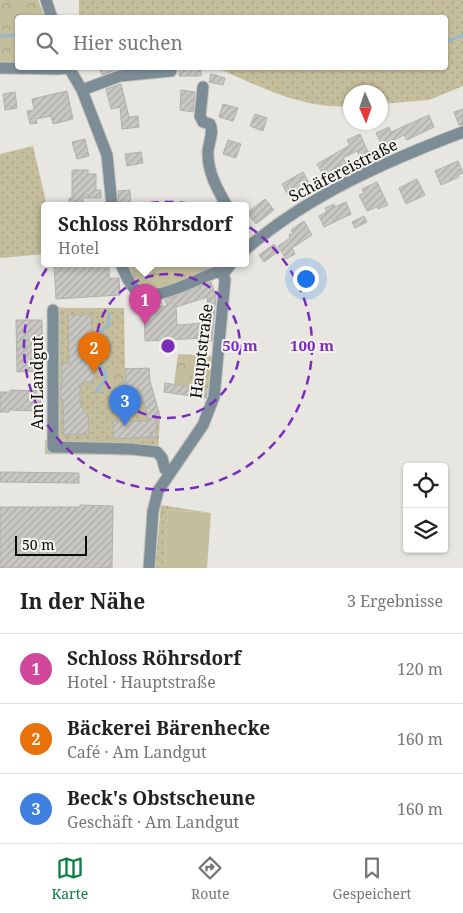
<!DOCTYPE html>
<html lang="de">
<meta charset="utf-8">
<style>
:root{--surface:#fff;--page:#f6f6f6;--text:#222;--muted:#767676;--line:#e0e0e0;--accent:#0b8043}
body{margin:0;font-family:"Noto Serif",serif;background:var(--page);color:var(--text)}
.controls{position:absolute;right:15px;bottom:15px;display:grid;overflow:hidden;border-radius:5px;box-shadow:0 1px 4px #0004}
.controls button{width:45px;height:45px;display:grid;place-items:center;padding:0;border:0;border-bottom:1px solid var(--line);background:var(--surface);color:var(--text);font:25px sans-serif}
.compass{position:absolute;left:343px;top:85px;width:45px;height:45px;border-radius:50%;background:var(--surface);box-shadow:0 1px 4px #0004;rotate:178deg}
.scale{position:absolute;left:15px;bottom:12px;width:72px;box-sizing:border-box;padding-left:5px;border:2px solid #0c0b0a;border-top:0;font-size:14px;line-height:18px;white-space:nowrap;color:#0c0b0a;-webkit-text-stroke:4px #f4f3ee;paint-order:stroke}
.you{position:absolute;left:305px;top:278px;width:18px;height:18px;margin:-12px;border:4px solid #fff;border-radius:50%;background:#1a73e8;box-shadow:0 0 0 8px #1a73e833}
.badge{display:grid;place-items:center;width:32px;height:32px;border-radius:50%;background:var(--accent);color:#fff;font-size:16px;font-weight:700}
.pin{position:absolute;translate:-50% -41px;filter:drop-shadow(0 1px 2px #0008)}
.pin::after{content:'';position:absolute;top:26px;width:18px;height:15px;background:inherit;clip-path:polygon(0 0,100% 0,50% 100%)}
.popup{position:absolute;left:41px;top:202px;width:208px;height:65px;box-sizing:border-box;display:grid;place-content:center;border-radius:5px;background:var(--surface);filter:drop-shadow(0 1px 4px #0005);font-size:16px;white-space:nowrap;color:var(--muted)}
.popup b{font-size:19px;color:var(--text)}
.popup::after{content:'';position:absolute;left:50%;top:100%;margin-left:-10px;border:10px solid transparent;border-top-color:var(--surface)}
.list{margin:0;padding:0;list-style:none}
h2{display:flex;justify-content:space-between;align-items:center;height:65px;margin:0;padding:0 20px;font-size:21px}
h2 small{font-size:16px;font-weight:400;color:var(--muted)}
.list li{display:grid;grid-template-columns:32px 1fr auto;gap:15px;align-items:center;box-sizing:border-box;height:70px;padding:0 20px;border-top:1px solid var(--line)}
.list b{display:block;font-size:19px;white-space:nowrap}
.list p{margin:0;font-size:16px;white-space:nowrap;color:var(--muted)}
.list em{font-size:16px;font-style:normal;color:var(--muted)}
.icon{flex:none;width:28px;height:28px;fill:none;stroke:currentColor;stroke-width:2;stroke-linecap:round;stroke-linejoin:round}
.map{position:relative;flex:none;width:463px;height:568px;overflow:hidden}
.search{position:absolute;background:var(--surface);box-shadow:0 1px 4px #0004;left:15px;right:15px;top:15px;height:55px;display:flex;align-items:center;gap:12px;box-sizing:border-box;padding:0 18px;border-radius:5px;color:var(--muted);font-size:19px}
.sheet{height:275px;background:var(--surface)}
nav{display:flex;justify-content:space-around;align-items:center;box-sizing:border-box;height:70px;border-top:1px solid var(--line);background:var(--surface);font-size:14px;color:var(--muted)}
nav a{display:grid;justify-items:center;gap:2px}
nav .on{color:var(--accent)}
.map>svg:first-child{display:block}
.grass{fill:url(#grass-dots)}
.park{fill:url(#park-crowns)}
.pitch{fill:#c5be9c}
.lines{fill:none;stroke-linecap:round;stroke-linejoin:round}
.stream{stroke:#93bacf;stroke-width:3}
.building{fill:url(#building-hatch);stroke:#b1b0ac;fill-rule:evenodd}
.minor-casing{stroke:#c4c3bf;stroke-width:13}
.minor{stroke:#7d8d96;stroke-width:11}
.ring{fill:none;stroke:#7b2cbf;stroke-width:2.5;stroke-dasharray:9 6}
.labels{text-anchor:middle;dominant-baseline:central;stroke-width:4;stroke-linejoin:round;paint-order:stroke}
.street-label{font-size:16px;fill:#0c0b0a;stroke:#f4f3ee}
.centre{fill:#7b2cbf;stroke:#f4f3ee;stroke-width:2.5}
.ring-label{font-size:15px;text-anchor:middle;font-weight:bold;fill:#7b2cbf;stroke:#f4f3ee;stroke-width:4;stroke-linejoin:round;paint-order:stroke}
</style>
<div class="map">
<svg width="463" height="568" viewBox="0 0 463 568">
<defs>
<pattern id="grass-dots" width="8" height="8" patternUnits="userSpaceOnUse" patternTransform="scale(1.25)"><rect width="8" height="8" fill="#c5be9c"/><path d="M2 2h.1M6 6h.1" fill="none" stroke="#a8a285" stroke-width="1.8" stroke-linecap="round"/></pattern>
<pattern id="park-crowns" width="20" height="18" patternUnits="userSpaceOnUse" patternTransform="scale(1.25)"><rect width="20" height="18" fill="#c5be9c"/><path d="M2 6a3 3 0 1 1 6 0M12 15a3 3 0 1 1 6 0" fill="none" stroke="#a8a285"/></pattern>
<pattern id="building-hatch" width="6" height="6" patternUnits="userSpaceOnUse" patternTransform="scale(1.25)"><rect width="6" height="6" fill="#c8c7c2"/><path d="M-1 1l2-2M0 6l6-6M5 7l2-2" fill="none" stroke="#abaaa5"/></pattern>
</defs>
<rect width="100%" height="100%" fill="#e7e6e1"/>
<path class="grass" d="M 79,0 L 463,0 L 463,86 L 429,100 L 381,104 L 380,92 L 350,92 L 350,106 C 303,110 259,86 217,68 L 446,68 L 446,18 L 79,18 Z
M 33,146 L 47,206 L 45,206 L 45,254 L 0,258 L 0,154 Z
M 49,306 L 66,308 L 124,308 L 125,368 L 149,368 L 150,381 L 160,416 L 158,456 L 45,454 L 45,441 L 49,439 Z
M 161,505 L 211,513 L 168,510 L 164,568 L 155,568 Z"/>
<path class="park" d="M 0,0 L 38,0 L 45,17 L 18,18 L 17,65 L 0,65 Z
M 128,264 L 219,264 C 205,272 161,294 145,289 C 134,285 131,274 128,264 Z
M 178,354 L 214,356 L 208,390 L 196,388 L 196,385 L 190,385 L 190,387 L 174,384 Z
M 107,369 L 125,369 L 126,382 L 123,382 L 123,389 L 108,389 Z"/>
<path class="pitch" d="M 168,510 L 211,513 L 207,568 L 164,568 Z"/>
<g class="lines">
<path class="stream" d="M 0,36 L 18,35
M 446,42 L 463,35
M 96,392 L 105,380 L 106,374 L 99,362 L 111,346 L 101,332 L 109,324 L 109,314"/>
</g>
<path class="building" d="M 99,68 L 118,68 L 118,69 L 102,75 Z
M 179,68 L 201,68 L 201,76 L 179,76 Z
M 211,74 L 225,78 L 223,85 L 209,82 Z
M 121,84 L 129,117 L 138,116 L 139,127 L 122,129 L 120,107 L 111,109 L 106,89 Z
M 181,90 L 195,92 L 193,112 L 180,110 Z
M 67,91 L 73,119 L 53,124 L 51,116 L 36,119 L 37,123 L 30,124 L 27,111 L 34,110 L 32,99 Z
M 15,92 L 17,108 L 5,110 L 3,94 Z
M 223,104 L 238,108 L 233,121 L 219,117 Z
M 463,109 L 463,125 L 459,125 L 454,112 Z
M 255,114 L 267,118 L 263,131 L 250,126 Z
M 429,115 L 434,127 L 407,140 L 404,135 L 382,146 L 376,133 L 389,127 L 391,132 Z
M 360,134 L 368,152 L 370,151 L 374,158 L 363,163 L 357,151 L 343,158 L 346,163 L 324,176 L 317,164 L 350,145 L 347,140 Z
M 85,139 L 89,156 L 77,159 L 72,142 Z
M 228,140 L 241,144 L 236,158 L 223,154 Z
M 141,152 L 143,163 L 127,166 L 125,154 Z
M 458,161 L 463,173 L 458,175 L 459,177 L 441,185 L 435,171 Z
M 72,170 L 88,170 L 88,174 L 96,174 L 96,190 L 101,190 L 101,198 L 83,198 L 83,206 L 69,206 L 69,198 L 72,198 Z
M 303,172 L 310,185 L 289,197 L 282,184 Z
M 417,179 L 425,195 L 406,204 L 399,188 Z
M 377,182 L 388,205 L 378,209 L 377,207 L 367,211 L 359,195 L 364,193 L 362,189 Z
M 130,190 L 131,206 L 119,206 L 118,191 Z
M 265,199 L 274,210 L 256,224 L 247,213 Z
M 346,202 L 351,214 L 324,227 L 319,216 L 327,212 L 325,208 L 334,204 L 335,207 Z
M 364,216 L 367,222 L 355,228 L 352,222 Z
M 304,221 L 312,235 L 292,248 L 295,254 L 286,259 L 278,246 L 290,238 L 289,235 L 293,233 L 291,230 Z
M 274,244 L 279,251 L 264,262 L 259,255 Z
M 54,264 L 109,264 L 109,278 L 119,278 L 120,295 L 56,299 Z
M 211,282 L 216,296 L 212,341 L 204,341 L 204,338 L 145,341 L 144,307 L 167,306 L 165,300 ZM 208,297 L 205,323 L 177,325 L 176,307 Z
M 68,315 L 91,315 L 94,382 L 82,382 L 82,385 L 80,385 L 80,404 L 82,404 L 83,410 L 88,416 L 89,434 L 64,435 L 63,399 L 60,399 L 60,389 L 62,389 L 62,363 L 69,363 Z
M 16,320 L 42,320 L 43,371 L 17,372 Z
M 149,368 L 150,381 L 160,416 L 156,417 L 156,438 L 153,438 L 151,432 L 152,437 L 114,439 L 113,421 L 149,421 L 140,390 L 123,391 L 123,382 L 126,382 L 125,369 Z
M 165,383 L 207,390 L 207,395 L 206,398 L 164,392 Z
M 10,390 L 41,391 L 40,411 L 9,410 L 9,412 L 0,412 L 0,392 L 10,392 Z
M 0,472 L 79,473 L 79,483 L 0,482 Z
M 80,505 L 113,506 L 112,568 L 0,568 L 0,507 L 80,507 Z"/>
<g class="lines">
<defs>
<path id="minor" d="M 46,0 L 52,18
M 0,68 L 58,69 L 69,68
M 69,68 L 82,90 L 107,155 L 112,206
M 203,87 L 200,116 L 203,122 L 210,124 C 214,132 209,142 208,151 C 207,171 217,189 227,206
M 82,90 L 120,76 L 171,71
M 245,250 C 307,196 386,161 463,132
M 121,264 C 125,274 131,289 141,293 C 159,301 198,278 217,272 L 223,274
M 223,274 L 231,264
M 53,310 L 53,447 L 131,449 L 157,452 L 162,458 L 165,469 L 171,472
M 149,568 L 153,511 L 158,491 L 203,425 L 214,397 L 225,280 L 223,274"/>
</defs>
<use href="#minor" class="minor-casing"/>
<use href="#minor" class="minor"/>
</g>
<g class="ring">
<circle cx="168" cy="346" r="72"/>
<circle cx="168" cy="346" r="144"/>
</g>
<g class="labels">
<g class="street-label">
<text transform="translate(343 170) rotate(-27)">Schäfereistraße</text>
<text transform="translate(201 351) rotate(-83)">Hauptstraße</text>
<text transform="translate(37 383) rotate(-90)">Am Landgut</text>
</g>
</g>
<circle cx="168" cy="346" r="8" class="centre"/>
<g class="ring-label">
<text x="240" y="351">50 m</text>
<text x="312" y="351">100 m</text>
</g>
</svg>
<div class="controls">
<button><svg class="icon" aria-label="locate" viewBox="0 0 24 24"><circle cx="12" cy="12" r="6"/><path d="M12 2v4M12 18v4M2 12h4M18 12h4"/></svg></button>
<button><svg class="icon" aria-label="layers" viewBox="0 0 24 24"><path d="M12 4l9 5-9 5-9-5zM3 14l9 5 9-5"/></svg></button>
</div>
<svg class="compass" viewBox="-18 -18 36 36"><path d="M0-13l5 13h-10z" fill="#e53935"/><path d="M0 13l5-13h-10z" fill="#767676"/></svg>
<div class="scale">50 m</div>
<div class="you"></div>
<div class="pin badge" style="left:145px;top:325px;background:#d1479c">1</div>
<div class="popup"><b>Schloss Röhrsdorf</b>Hotel</div>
<div class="pin badge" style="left:94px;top:373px;background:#e8710a">2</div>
<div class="pin badge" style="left:125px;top:426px;background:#3f7fe0">3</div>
<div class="search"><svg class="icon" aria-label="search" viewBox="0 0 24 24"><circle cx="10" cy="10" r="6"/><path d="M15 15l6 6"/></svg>Hier suchen</div>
</div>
<section class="sheet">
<h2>In der Nähe<small>3 Ergebnisse</small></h2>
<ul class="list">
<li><span class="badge" style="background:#d1479c">1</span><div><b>Schloss Röhrsdorf</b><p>Hotel · Hauptstraße</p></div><em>120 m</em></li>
<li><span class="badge" style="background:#e8710a">2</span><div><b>Bäckerei Bärenhecke</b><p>Café · Am Landgut</p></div><em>160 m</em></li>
<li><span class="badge" style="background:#3f7fe0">3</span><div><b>Beck's Obstscheune</b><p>Geschäft · Am Landgut</p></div><em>160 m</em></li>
</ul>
</section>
<nav>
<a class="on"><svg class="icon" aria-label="map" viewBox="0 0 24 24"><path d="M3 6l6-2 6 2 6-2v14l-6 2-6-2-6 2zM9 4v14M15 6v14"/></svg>Karte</a>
<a><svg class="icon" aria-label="directions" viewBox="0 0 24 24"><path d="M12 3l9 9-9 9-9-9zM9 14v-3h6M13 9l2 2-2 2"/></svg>Route</a>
<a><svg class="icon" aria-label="saved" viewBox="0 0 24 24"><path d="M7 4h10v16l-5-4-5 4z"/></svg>Gespeichert</a>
</nav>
